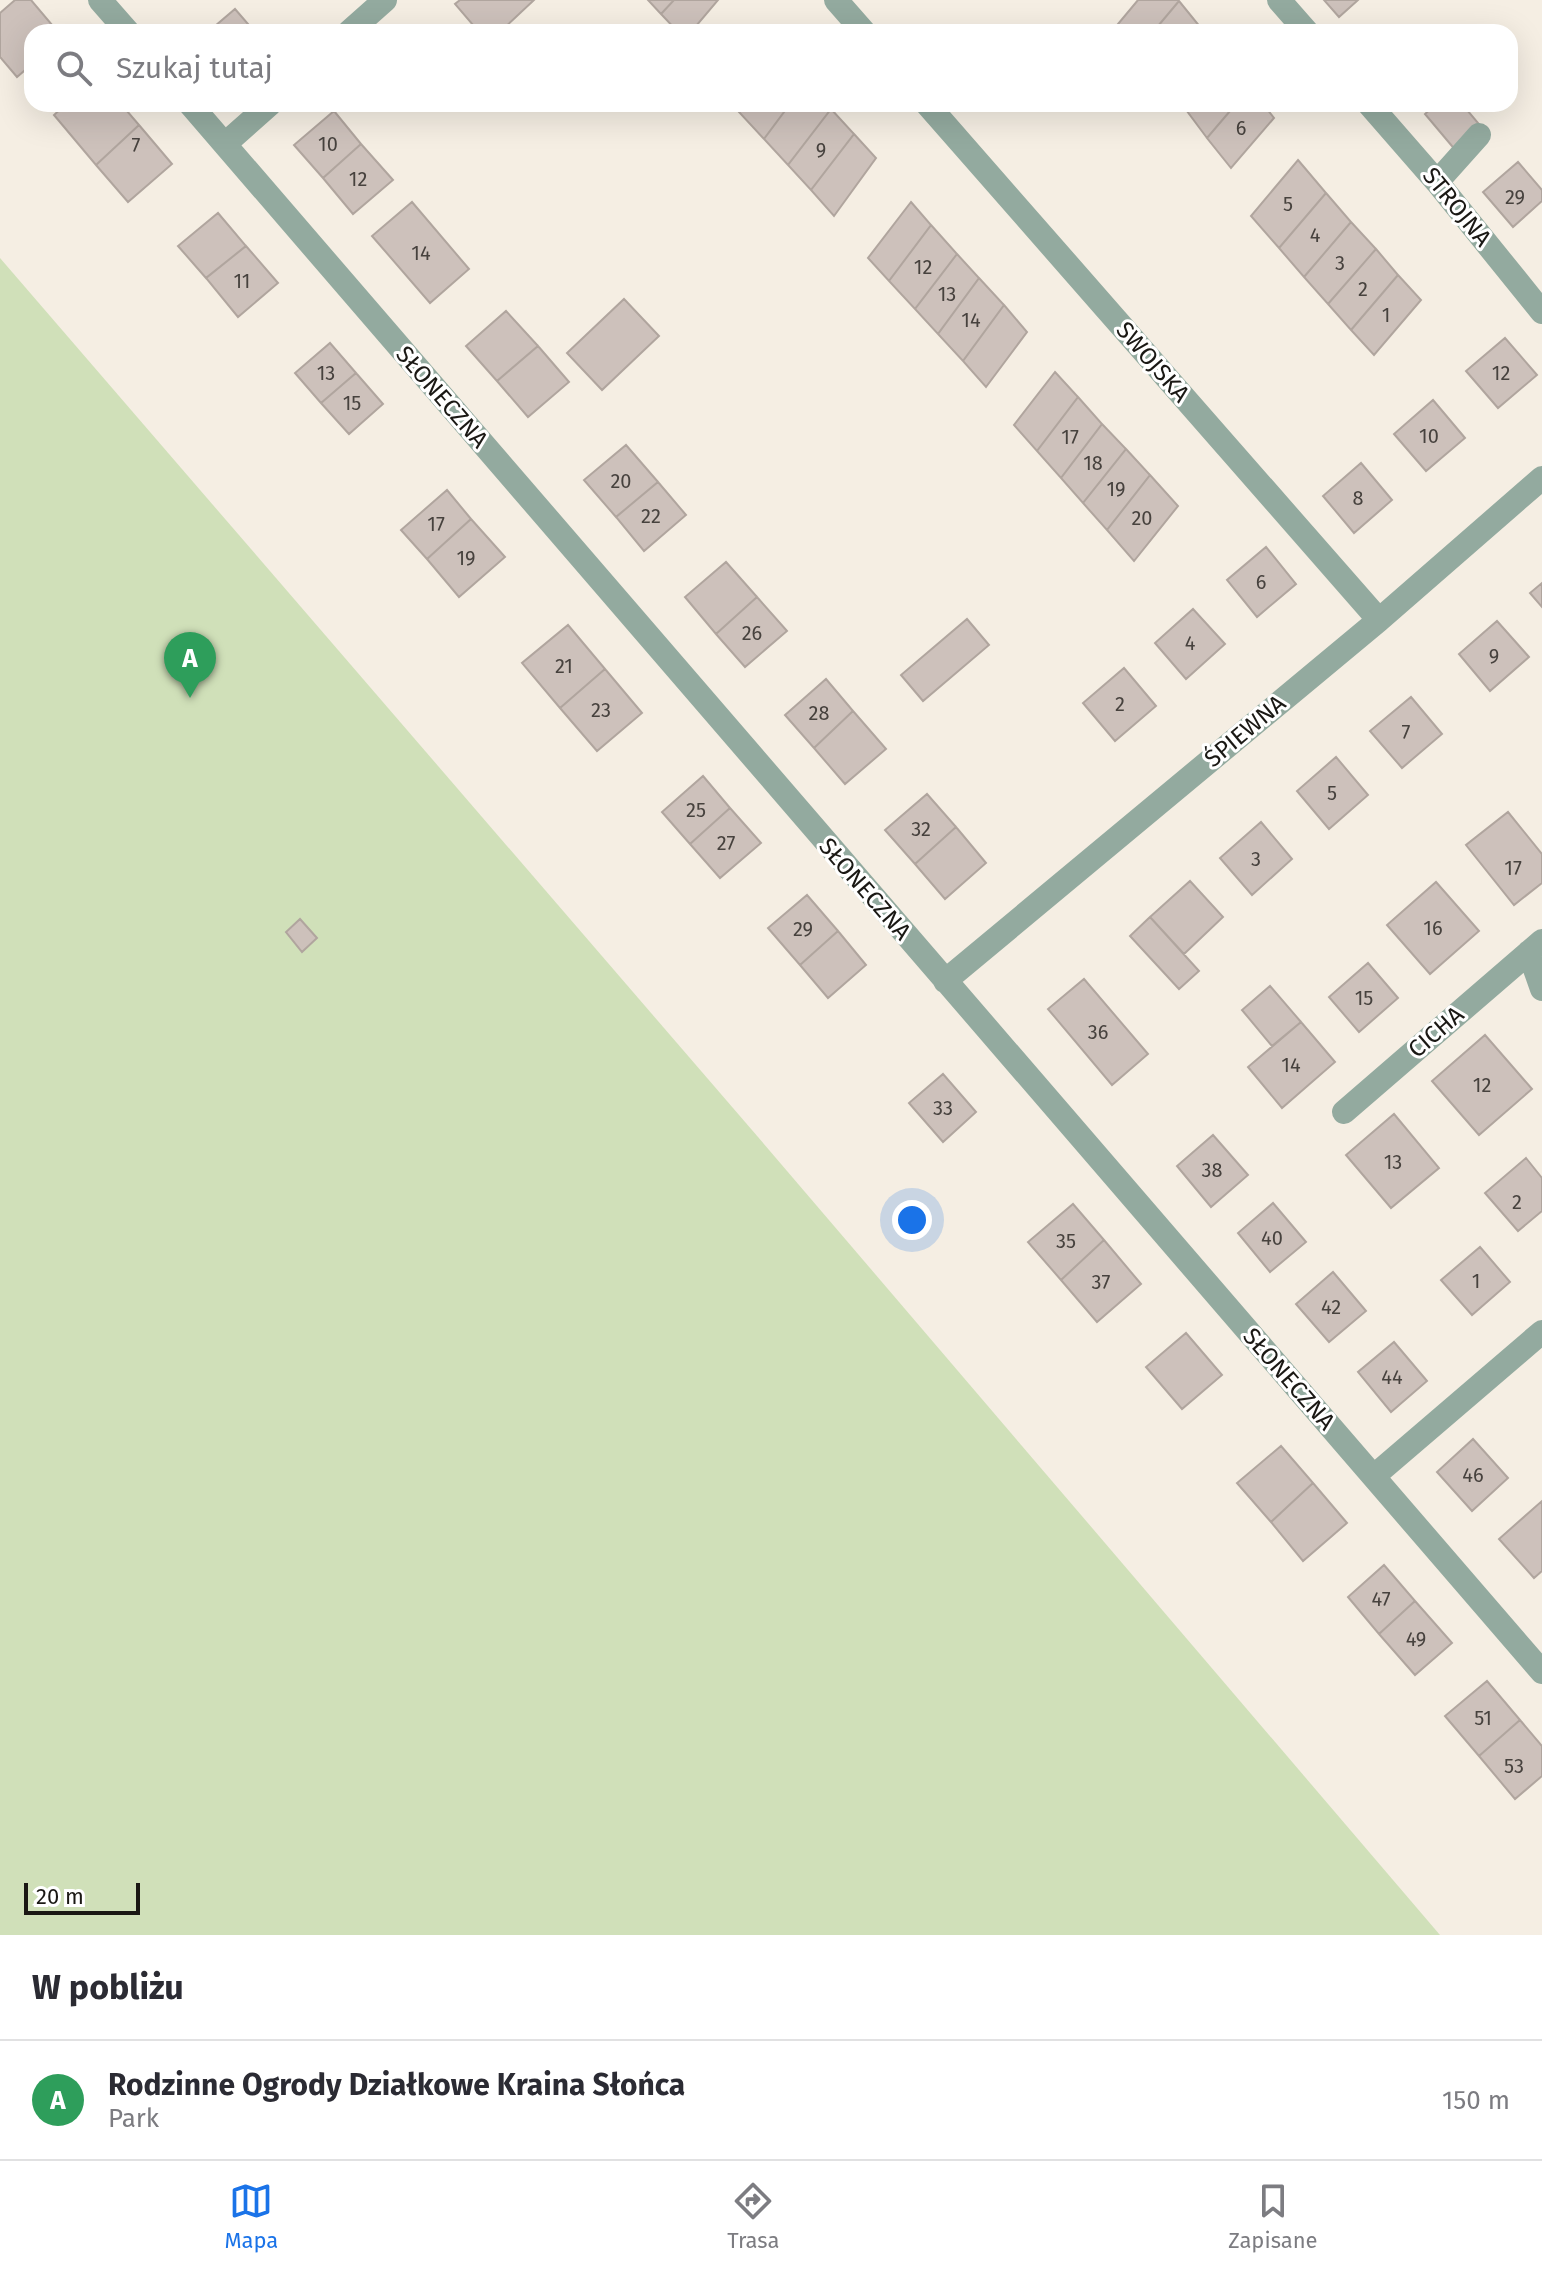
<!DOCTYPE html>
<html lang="pl">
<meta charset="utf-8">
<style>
:root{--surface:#fff;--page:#f7f7f7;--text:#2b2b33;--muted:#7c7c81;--line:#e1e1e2;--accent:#1a73e8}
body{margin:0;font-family:"Fira Sans",sans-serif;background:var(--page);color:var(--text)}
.scale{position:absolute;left:24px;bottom:20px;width:116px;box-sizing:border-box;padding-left:8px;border:4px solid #1a1814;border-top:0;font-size:22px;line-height:28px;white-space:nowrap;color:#1a1814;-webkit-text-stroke:6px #fff;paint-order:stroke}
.you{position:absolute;left:912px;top:1220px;width:28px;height:28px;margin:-20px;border:6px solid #fff;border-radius:50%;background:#1a73e8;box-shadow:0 0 0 12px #1a73e833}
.badge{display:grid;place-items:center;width:52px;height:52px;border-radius:50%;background:var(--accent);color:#fff;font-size:26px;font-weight:700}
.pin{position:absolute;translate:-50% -66px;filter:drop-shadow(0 2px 4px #0008)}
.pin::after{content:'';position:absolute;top:42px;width:28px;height:24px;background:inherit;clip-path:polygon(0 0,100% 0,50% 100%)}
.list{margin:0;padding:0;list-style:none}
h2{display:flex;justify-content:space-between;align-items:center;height:104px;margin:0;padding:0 32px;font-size:34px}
h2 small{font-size:26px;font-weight:400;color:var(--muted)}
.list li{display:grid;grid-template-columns:52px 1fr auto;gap:24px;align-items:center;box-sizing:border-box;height:120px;padding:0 32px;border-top:2px solid var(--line)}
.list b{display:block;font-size:30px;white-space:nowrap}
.list p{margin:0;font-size:26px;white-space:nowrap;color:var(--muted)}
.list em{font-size:26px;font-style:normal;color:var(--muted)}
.icon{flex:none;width:44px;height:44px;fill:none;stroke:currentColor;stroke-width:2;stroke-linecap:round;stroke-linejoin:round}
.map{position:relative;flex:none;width:1542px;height:1935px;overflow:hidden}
.search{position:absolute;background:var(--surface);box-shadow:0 8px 32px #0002;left:24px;right:24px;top:24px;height:88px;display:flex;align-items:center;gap:20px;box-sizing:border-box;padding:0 28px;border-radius:24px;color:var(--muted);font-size:30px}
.sheet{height:224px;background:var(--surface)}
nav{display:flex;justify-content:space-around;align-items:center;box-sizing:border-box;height:112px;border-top:2px solid var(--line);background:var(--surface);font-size:22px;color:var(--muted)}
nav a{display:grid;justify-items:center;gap:4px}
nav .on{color:var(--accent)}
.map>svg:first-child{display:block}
.green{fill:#d0e0b9}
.building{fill:#cdc1bb;stroke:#b0a59e;stroke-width:2}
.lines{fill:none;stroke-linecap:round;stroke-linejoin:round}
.minor{stroke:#93aa9f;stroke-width:24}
.labels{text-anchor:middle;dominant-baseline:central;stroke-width:6;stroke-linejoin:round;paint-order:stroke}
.number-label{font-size:20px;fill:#47423e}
.street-label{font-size:24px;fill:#1a1814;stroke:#fff}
</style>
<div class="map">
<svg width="1542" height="1935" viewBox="0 0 1542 1935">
<rect width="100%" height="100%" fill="#f5eee3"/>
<path class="green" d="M 0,258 L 758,1137 L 1440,1935 L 0,1935 Z"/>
<path class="building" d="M 15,0 L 31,0 L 58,32 L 32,32 L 32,64 L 17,77 L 0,57 L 0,13 Z
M 460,0 L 534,0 L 500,32 L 479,32 L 455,4 Z
M 648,0 L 674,0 L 661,14 Z
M 674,0 L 718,0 L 691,32 L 678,32 L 661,14 Z
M 1138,0 L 1178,0 L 1179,1 L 1153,32 L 1125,32 L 1118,24 Z
M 1324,0 L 1358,0 L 1339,17 Z
M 1179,1 L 1201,28 L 1198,32 L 1153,32 Z
M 235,9 L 255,32 L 208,32 Z
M 66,104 L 121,104 L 139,125 L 96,165 L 54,115 Z
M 743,104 L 790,104 L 764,139 L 738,111 Z
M 790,104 L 827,104 L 831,109 L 788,165 L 764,139 Z
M 1187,104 L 1236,104 L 1207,138 L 1184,107 Z
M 1236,104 L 1263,104 L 1274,118 L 1231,168 L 1207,138 Z
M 1436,104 L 1462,104 L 1484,130 L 1457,152 L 1425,114 Z
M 831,109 L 854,134 L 811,190 L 788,165 Z
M 334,111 L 361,144 L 323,178 L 294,145 Z
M 139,125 L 172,164 L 128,202 L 96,165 Z
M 854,134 L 876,158 L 834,216 L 811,190 Z
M 361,144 L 393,180 L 353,214 L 323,178 Z
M 1298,160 L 1326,193 L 1279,248 L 1251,216 Z
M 1518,162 L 1542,190 L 1542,201 L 1513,227 L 1483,192 Z
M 1326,193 L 1351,222 L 1304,277 L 1279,248 Z
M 412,202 L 469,269 L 430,303 L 372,236 Z
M 911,202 L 931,225 L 889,281 L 868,258 Z
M 218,213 L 246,246 L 206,278 L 178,246 Z
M 1351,222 L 1376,249 L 1328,304 L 1304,277 Z
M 931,225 L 957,254 L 915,309 L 889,281 Z
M 246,246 L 278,283 L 238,317 L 206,278 Z
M 1376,249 L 1398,275 L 1351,330 L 1328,304 Z
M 957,254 L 979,278 L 938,334 L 915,309 Z
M 1398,275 L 1421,300 L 1374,355 L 1351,330 Z
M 979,278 L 1004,305 L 963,361 L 938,334 Z
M 624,299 L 659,336 L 602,390 L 567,353 Z
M 1004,305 L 1027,332 L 986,387 L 963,361 Z
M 506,311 L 538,346 L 497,381 L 466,346 Z
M 1505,338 L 1537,375 L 1498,408 L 1466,371 Z
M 330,343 L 356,373 L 321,403 L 295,373 Z
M 538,346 L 569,382 L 528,417 L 497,381 Z
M 1055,372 L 1078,397 L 1037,451 L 1014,425 Z
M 356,373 L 383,404 L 349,434 L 321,403 Z
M 1078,397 L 1102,424 L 1061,478 L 1037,451 Z
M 1433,400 L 1465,438 L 1426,471 L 1394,434 Z
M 1102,424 L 1126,449 L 1083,503 L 1061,478 Z
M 626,445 L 658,482 L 616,517 L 584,480 Z
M 1126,449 L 1150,475 L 1107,530 L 1083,503 Z
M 1361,463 L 1392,500 L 1354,533 L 1323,496 Z
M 1150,475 L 1178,506 L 1134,561 L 1107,530 Z
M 658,482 L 686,515 L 644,551 L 616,517 Z
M 447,490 L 471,519 L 427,559 L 401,530 Z
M 471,519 L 505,557 L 459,597 L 427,559 Z
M 1266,547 L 1296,584 L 1257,617 L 1227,580 Z
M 726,562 L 757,597 L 716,634 L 685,597 Z
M 1542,583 L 1542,607 L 1530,593 Z
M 757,597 L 787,631 L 745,667 L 716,634 Z
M 1193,609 L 1225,644 L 1186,679 L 1155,643 Z
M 967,619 L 989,645 L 923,701 L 901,675 Z
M 1497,621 L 1529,657 L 1490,691 L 1459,654 Z
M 568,625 L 605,669 L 560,708 L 522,663 Z
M 1124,668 L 1156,706 L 1115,741 L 1083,703 Z
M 605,669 L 642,713 L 597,751 L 560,708 Z
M 826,679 L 853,711 L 814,748 L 785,715 Z
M 1411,697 L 1442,734 L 1402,768 L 1370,731 Z
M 853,711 L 886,749 L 845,784 L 814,748 Z
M 1336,757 L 1368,795 L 1329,829 L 1297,791 Z
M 703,776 L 730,808 L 690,844 L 662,812 Z
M 927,794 L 956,827 L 915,864 L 885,830 Z
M 730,808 L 761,843 L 720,878 L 690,844 Z
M 1508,812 L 1542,854 L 1542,883 L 1514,905 L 1466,845 Z
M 1261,822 L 1292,859 L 1252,895 L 1220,858 Z
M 956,827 L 986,863 L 945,899 L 915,864 Z
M 1190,881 L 1223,917 L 1184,954 L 1150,917 Z
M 1436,882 L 1479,931 L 1430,974 L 1387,925 Z
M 807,895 L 838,931 L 800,965 L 768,928 Z
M 1150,917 L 1199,971 L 1179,989 L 1130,936 Z
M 300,919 L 317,938 L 302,952 L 286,932 Z
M 838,931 L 866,965 L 828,998 L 800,965 Z
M 1368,963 L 1398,998 L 1359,1032 L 1329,997 Z
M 1084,979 L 1148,1054 L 1112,1085 L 1048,1009 Z
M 1270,986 L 1301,1022 L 1272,1046 L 1242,1010 Z
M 1301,1022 L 1335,1062 L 1282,1108 L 1248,1067 Z
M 1485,1035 L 1532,1089 L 1479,1135 L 1432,1081 Z
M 943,1074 L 976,1112 L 943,1142 L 909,1103 Z
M 1394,1114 L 1439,1168 L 1391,1208 L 1346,1155 Z
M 1213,1135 L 1248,1175 L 1211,1207 L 1177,1166 Z
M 1526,1158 L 1542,1178 L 1542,1211 L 1518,1231 L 1485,1193 Z
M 1273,1203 L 1306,1242 L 1270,1272 L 1238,1233 Z
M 1073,1204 L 1104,1240 L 1061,1280 L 1028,1242 Z
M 1104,1240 L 1141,1284 L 1097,1322 L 1061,1280 Z
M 1480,1247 L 1510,1282 L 1472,1315 L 1441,1280 Z
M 1333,1272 L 1366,1311 L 1329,1342 L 1296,1304 Z
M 1186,1333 L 1222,1375 L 1182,1409 L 1146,1367 Z
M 1394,1342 L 1427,1381 L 1391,1412 L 1358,1372 Z
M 1473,1439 L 1508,1478 L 1472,1511 L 1437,1472 Z
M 1281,1446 L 1313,1483 L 1271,1522 L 1237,1483 Z
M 1313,1483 L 1347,1523 L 1303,1561 L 1271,1522 Z
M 1542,1501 L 1542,1571 L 1534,1578 L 1499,1539 Z
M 1384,1565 L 1415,1601 L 1379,1634 L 1348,1597 Z
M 1415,1601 L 1452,1643 L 1415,1675 L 1379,1634 Z
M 1487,1681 L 1520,1720 L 1479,1756 L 1445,1716 Z
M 1520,1720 L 1542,1746 L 1542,1776 L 1515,1799 L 1479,1756 Z"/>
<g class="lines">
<path class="minor" d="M 100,0 L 128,32
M 836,0 L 864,32
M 1279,0 L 1307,32
M 349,32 L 385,0
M 190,104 L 1542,1672
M 927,104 L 1379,620
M 1369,104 L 1437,182 L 1542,312
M 225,144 L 270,104
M 1437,182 L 1479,135
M 1529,952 L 1542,989
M 945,981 L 1379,620 L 1542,478
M 1344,1112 L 1542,941
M 1374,1476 L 1542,1332"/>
</g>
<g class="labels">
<g class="number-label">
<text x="1241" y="128">6</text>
<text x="328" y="144">10</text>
<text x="136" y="145">7</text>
<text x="821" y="150">9</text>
<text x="358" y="179">12</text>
<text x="1515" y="197">29</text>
<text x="1288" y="204">5</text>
<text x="1315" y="235">4</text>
<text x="421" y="253">14</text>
<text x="1340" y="263">3</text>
<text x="923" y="267">12</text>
<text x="242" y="281">11</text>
<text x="1363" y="289">2</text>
<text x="947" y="294">13</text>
<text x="1386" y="315">1</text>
<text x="971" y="320">14</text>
<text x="326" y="373">13</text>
<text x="1501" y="373">12</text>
<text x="352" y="403">15</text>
<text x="1429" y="436">10</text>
<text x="1070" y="437">17</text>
<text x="1093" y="463">18</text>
<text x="621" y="481">20</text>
<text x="1116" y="489">19</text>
<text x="1358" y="498">8</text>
<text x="651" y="516">22</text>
<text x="1142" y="518">20</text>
<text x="436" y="524">17</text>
<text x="466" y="558">19</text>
<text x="1261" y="582">6</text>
<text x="752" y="633">26</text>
<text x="1190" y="643">4</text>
<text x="1494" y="656">9</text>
<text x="564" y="666">21</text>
<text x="1120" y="704">2</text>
<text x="601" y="710">23</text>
<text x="819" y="713">28</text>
<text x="1406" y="732">7</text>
<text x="1332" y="793">5</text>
<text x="696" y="810">25</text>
<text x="921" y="829">32</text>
<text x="726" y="843">27</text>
<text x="1256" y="859">3</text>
<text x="1513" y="868">17</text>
<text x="1433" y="928">16</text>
<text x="803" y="929">29</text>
<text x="1364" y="998">15</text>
<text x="1098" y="1032">36</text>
<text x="1291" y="1065">14</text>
<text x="1482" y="1085">12</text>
<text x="943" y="1108">33</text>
<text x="1393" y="1162">13</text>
<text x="1212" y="1170">38</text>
<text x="1517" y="1202">2</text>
<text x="1272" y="1238">40</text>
<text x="1066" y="1241">35</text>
<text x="1476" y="1281">1</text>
<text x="1101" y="1282">37</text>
<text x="1331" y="1307">42</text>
<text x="1392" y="1377">44</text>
<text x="1473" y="1475">46</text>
<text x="1381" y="1599">47</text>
<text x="1416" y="1639">49</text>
<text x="1483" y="1718">51</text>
<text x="1514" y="1766">53</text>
</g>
<g class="street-label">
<text transform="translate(1457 207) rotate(51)">STROJNA</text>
<text transform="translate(1153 362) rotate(49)">SWOJSKA</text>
<text transform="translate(442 397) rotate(49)">SŁONECZNA</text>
<text transform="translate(1245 731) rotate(-40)">ŚPIEWNA</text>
<text transform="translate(865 889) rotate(49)">SŁONECZNA</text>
<text transform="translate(1436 1032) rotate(-41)">CICHA</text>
<text transform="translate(1289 1379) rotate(49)">SŁONECZNA</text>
</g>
</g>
</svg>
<div class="scale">20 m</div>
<div class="you"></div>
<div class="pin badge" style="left:190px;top:698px;background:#2e9e5b">A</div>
<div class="search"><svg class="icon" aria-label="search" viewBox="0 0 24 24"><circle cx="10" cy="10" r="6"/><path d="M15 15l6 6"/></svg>Szukaj tutaj</div>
</div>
<section class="sheet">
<h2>W pobliżu<small></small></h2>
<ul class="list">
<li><span class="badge" style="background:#2e9e5b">A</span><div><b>Rodzinne Ogrody Działkowe Kraina Słońca</b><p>Park</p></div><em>150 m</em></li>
</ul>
</section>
<nav>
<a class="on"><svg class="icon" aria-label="map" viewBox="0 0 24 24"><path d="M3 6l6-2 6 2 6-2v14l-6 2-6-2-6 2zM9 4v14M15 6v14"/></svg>Mapa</a>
<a><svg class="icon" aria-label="directions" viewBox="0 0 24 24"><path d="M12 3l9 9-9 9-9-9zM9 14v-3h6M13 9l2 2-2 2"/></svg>Trasa</a>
<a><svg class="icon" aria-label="saved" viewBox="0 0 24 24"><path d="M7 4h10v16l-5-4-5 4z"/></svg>Zapisane</a>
</nav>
